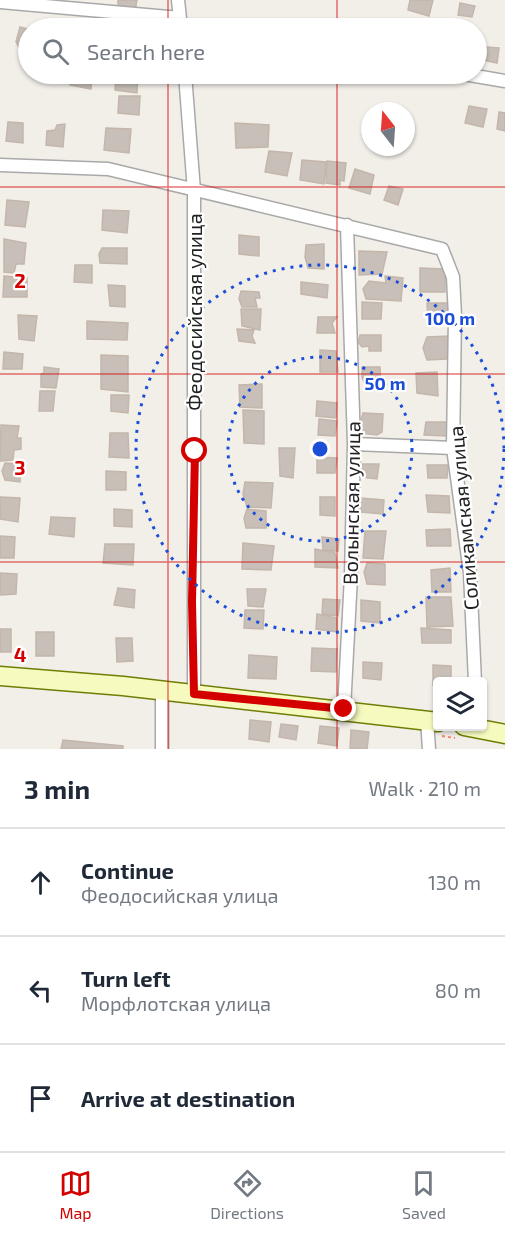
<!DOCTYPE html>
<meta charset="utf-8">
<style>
:root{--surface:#fff;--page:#f2f2f3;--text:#1f2937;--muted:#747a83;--line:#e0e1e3;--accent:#d40000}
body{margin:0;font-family:"Exo 2",sans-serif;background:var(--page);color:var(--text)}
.controls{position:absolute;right:18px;bottom:18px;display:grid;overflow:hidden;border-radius:6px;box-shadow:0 2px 4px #0004}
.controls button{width:54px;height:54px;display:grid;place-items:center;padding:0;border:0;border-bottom:2px solid var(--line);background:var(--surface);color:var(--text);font:30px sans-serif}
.compass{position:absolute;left:361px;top:102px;width:54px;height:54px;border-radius:50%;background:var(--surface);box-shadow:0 2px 4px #0004;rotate:343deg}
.stop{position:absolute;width:18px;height:18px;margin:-14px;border:4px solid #d40000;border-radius:50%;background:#fff}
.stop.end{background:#d40000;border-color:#fff;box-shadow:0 2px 6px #0008}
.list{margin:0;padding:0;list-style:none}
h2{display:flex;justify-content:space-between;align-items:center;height:78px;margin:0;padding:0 24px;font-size:26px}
h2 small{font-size:20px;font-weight:400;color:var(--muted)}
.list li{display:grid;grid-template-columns:39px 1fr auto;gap:18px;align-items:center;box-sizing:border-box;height:108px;padding:0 24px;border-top:2px solid var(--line)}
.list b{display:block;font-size:22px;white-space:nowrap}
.list p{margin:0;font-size:20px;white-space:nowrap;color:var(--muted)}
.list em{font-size:20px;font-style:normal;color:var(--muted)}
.icon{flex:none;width:33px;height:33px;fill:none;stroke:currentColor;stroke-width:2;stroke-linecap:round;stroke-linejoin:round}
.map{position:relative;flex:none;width:505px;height:749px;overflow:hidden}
.search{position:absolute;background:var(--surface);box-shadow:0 2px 4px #0004;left:18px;right:18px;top:18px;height:66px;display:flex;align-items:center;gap:15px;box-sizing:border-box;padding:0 21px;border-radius:33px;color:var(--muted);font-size:22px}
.sheet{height:402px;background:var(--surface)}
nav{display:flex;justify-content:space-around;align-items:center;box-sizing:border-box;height:84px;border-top:2px solid var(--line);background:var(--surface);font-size:16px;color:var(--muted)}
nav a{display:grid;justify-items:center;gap:3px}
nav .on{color:var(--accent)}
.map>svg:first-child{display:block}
.building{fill:#c7bfb8;stroke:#c4b6ab;stroke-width:1.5}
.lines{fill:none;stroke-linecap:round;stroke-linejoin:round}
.street-casing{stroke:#a9a9a9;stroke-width:15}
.secondary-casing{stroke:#707d05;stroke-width:21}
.path{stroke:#fa8072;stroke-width:2;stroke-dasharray:3 3;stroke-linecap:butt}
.street{stroke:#fff;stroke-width:12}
.secondary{stroke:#f7fabf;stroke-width:18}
.route{stroke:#d40000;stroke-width:8}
.grid{fill:none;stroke:#d40000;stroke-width:1.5;stroke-opacity:0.55}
.ring{fill:none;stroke:#1d4ed8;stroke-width:3;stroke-dasharray:3 6}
.labels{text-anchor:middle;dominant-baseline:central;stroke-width:4.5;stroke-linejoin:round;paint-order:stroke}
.street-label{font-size:20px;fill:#222;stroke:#fff}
.grid-label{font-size:20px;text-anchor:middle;font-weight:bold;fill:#d40000;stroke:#fff;stroke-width:4.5;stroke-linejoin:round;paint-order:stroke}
.centre{fill:#1d4ed8;stroke:#fff;stroke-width:3}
.ring-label{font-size:18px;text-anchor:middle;font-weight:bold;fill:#1d4ed8;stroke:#fff;stroke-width:4.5;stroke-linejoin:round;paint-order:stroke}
</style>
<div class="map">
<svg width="505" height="749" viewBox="0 0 505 749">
<rect width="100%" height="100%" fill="#f2efe9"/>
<path class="building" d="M 118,0 L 137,0 L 135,11 L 118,8 Z
M 410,0 L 433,0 L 429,16 L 408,10 Z
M 460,3 L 475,6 L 472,17 L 458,15 Z
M 20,27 L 28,29 L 28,50 L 20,49 L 16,42 Z
M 486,47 L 499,48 L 497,63 L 483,60 Z
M 71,74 L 92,74 L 91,89 L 70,85 Z
M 116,74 L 138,74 L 137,93 L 115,90 Z
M 119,96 L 140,96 L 139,115 L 118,113 Z
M 469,106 L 487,109 L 483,127 L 465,123 Z
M 499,112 L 505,113 L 505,131 L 497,129 Z
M 8,122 L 23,123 L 23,143 L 6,141 Z
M 235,123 L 269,125 L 268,147 L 236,148 Z
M 65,124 L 63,147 L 46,145 L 47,131 L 55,130 L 57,125 Z
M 106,128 L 131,129 L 129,153 L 104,150 Z
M 269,151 L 292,153 L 287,176 L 265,172 Z
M 302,160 L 326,162 L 324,184 L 300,180 Z
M 327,161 L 346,163 L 344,181 L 340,180 L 340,185 L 326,183 Z
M 355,169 L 374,175 L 370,194 L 349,188 Z
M 389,186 L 403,189 L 398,205 L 384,200 Z
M 7,200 L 29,202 L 25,227 L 5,225 Z
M 103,210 L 129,211 L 127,233 L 102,230 Z
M 239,235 L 259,237 L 259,256 L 239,254 Z
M 4,239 L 26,243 L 24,264 L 16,264 L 14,273 L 4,272 Z
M 324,244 L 324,269 L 308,268 L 305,257 L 306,245 Z
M 102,248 L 127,248 L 127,264 L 100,263 L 99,254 Z
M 359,251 L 387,252 L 382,274 L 359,275 Z
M 75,265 L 92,265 L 92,283 L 74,282 Z
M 420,268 L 445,269 L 445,292 L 420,292 Z
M 4,276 L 27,278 L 27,297 L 3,297 Z
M 385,276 L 403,278 L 401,301 L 366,299 L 363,289 L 369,281 L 386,283 Z
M 301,282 L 328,285 L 327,298 L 301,294 Z
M 108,285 L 125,286 L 125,307 L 110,306 Z
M 241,291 L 259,292 L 260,298 L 255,298 L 257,307 L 242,307 L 239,299 Z
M 362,302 L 382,303 L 381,319 L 362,319 Z
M 427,303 L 448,303 L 448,321 L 428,321 Z
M 241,309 L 261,309 L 260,330 L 242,326 Z
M 18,315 L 37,316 L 34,341 L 19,339 Z
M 318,317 L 337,317 L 332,323 L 335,333 L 317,333 Z
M 87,321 L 128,323 L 127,340 L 87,339 Z
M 237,329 L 254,330 L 252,336 L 255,343 L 239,341 Z
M 360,335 L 381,335 L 381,351 L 369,351 L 369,346 L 362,347 L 358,342 Z
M 449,336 L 447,359 L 427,360 L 423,348 L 427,337 Z
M 320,350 L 336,351 L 338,372 L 320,372 Z
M 4,352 L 23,354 L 22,369 L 3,369 Z
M 101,355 L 128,356 L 128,392 L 101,389 Z
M 44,367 L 59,369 L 56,388 L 41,387 L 41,374 L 44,373 Z
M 362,367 L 380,367 L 381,386 L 367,387 L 362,378 Z
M 437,372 L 438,396 L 417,393 L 416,373 Z
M 262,384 L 262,408 L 240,407 L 239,385 Z
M 40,391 L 55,391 L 53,411 L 39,411 Z
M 111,395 L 129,395 L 128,413 L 111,411 Z
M 317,401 L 337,403 L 336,418 L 316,416 Z
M 243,410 L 264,411 L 264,444 L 244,443 Z
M 363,413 L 383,414 L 382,432 L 377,435 L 361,433 L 360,425 Z
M 319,419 L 337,421 L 335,436 L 318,435 Z
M 426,422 L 449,422 L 447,436 L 424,435 Z
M 1,425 L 19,426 L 17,438 L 21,438 L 21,449 L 14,450 L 13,460 L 0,461 Z
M 110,433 L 128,433 L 129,458 L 109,457 Z
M 279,448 L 295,448 L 293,478 L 280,476 Z
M 317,457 L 337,458 L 335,473 L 317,473 Z
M 5,463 L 21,464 L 20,482 L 5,480 L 2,471 Z
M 362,464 L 379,464 L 377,479 L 361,477 Z
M 427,465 L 448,465 L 447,478 L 428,478 Z
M 106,471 L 126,472 L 126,490 L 106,490 Z
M 245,482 L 273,483 L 271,508 L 247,507 L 243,494 Z
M 426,495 L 449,496 L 450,513 L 428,512 Z
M 0,497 L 20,498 L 18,522 L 0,519 Z
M 320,497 L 335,497 L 335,516 L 320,515 Z
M 360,498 L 384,500 L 383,514 L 361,512 Z
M 114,509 L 132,510 L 132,527 L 114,526 Z
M 247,509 L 266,511 L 266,528 L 246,528 L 244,518 Z
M 51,517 L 75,518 L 74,537 L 49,534 Z
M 450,529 L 451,546 L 427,546 L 426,530 Z
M 365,531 L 386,531 L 383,559 L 363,558 Z
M 0,536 L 15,537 L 14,558 L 0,558 Z
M 322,537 L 339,539 L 338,551 L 323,550 Z
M 243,543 L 274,546 L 271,570 L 242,569 Z
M 105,544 L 134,544 L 133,565 L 103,563 Z
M 315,549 L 335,553 L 338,568 L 315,567 Z
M 367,563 L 385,564 L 385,585 L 367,584 L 364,572 Z
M 450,568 L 451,592 L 432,592 L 431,570 Z
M 0,573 L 17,574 L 16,594 L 0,595 Z
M 118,588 L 135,590 L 134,608 L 114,605 Z
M 247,589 L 266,589 L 263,607 L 248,606 Z
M 426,597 L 451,597 L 453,626 L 427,627 Z
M 323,599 L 340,600 L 338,616 L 322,614 Z
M 361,600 L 380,602 L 380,623 L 361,621 Z
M 245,610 L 264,610 L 263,629 L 244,628 Z
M 317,614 L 337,618 L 337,632 L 316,629 Z
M 421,628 L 451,630 L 451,643 L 422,643 Z
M 0,629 L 11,629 L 11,652 L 0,652 Z
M 36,632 L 54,632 L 54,656 L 36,656 Z
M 116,638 L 132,638 L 133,661 L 117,662 Z
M 312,648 L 337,649 L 336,672 L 311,671 Z
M 249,655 L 277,657 L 276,679 L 248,678 Z
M 363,662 L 382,663 L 381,680 L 363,678 Z
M 433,665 L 451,666 L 451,682 L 438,682 L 438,685 L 433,685 Z
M 250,720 L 271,722 L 269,742 L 249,739 Z
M 281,724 L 298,726 L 296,740 L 279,737 Z
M 320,726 L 339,728 L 337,746 L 318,743 Z
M 351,730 L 369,732 L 367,749 L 350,749 Z
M 63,740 L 123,746 L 123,749 L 61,749 Z"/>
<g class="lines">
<defs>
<path id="street" d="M 178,0 L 181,28
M 0,2 L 180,18
M 185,74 L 194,191 L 194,694
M 464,74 L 505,81
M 0,165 L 108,169 L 442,249 L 453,277 L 455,316 L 453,448 L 470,573 L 475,682
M 354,444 L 453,448
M 344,709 L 351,576 L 354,444 L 347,225
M 427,720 L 429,749
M 162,749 L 162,690"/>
<path id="secondary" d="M 0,676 L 123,686 L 438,722
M 464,726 L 505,734"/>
</defs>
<use href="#street" class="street-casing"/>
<use href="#secondary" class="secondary-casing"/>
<path class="path" d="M 442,736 L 455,738"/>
<use href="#street" class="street"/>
<use href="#secondary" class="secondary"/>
</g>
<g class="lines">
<path class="route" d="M 195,451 L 192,602 L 194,694 L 344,709"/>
</g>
<path class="grid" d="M 168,0 L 168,28M 337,0 L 337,28M 168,74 L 168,749M 337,74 L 337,749M 0,187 L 505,187M 0,374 L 505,374M 0,562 L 505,562"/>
<g class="ring">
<circle cx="320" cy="449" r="92"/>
<circle cx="320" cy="449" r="184"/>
</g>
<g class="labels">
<g class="street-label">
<text transform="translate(194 312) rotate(-90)">Феодосийская улица</text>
<text transform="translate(351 503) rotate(-89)">Волынская улица</text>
<text transform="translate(463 518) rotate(-95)">Соликамская улица</text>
</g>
</g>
<g class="grid-label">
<text x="20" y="288">2</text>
<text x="20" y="475">3</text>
<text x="20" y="662">4</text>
</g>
<circle cx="320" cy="449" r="9" class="centre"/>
<g class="ring-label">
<text x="450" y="325">100 m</text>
<text x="385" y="390">50 m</text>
</g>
</svg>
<div class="controls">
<button><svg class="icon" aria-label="layers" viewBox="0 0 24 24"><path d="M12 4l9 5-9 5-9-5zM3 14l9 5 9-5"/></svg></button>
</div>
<svg class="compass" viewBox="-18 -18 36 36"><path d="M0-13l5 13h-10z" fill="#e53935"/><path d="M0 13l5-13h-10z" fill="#747a83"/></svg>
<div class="stop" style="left:195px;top:451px"></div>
<div class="stop end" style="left:344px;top:709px"></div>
<div class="search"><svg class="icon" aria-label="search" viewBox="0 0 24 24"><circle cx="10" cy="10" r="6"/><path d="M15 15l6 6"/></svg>Search here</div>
</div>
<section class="sheet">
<h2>3 min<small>Walk · 210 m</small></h2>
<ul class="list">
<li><svg class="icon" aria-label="ahead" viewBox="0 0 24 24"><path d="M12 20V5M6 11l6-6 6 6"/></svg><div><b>Continue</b><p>Феодосийская улица</p></div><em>130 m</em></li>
<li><svg class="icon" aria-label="left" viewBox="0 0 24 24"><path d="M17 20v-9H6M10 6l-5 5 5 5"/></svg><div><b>Turn left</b><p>Морфлотская улица</p></div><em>80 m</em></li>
<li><svg class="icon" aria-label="arrive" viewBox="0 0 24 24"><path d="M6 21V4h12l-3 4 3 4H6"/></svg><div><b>Arrive at destination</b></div></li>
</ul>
</section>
<nav>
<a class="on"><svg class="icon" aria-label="map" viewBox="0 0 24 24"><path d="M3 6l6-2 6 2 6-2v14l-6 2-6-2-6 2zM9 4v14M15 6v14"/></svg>Map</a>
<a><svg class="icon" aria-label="directions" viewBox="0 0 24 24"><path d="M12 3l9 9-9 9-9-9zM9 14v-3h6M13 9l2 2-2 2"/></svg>Directions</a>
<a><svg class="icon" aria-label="saved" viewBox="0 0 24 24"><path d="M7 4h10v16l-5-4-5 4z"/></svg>Saved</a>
</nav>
